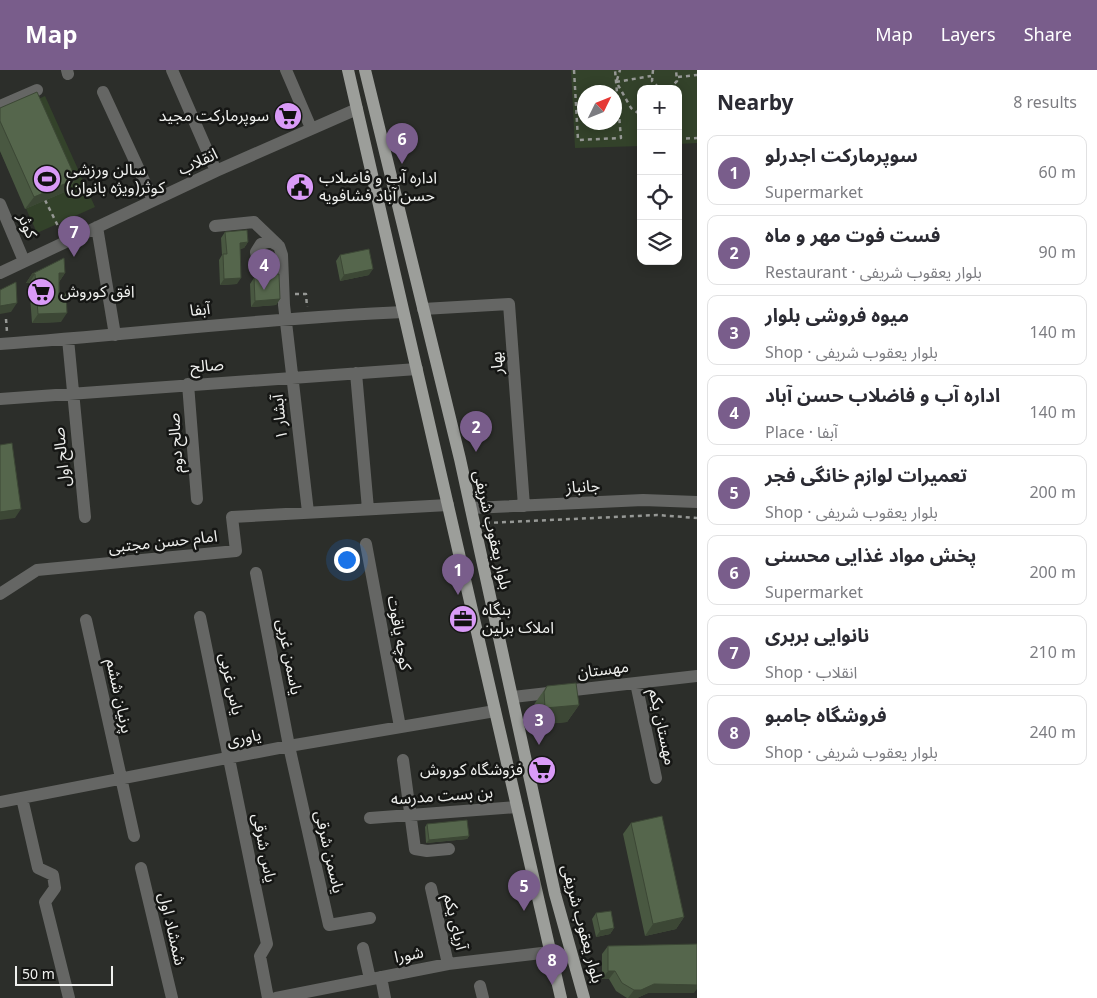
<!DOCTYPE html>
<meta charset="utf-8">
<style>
:root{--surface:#fff;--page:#f2f2f3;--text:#2b2b33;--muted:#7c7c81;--line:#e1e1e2;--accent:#795d8b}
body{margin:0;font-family:Georgia,"Noto Sans Arabic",serif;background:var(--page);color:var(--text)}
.controls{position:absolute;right:15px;top:15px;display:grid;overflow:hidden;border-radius:10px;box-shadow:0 2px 12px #0003}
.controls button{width:45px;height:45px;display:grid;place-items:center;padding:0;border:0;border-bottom:1px solid var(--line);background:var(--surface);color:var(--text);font:25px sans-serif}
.compass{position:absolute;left:577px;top:15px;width:45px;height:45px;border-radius:50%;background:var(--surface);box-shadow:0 2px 12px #0003;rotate:47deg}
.scale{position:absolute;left:15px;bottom:12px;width:98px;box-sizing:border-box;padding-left:5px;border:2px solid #f0f1ef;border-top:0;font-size:14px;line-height:18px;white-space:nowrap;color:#f0f1ef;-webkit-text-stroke:4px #151614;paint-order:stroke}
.you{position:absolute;left:346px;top:489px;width:18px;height:18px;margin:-12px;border:4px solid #fff;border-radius:50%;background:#1a73e8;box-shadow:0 0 0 8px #1a73e833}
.badge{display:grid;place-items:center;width:32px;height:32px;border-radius:50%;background:var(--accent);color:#fff;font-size:16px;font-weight:700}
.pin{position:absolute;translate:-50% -41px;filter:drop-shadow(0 1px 2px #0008)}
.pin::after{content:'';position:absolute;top:26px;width:18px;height:15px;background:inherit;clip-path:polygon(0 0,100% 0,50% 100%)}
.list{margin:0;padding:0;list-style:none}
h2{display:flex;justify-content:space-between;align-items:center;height:65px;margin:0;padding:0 20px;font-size:21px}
h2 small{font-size:16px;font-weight:400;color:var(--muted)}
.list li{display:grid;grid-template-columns:32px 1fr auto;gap:15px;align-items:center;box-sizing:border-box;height:70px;margin:0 10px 10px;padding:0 10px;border:1px solid var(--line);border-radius:10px}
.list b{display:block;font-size:19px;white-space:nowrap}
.list p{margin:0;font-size:16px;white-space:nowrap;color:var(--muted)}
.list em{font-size:16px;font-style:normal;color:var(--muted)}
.icon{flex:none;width:28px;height:28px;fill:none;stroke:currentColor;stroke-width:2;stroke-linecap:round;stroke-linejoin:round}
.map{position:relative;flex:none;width:697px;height:928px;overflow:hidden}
header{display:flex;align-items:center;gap:30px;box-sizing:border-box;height:70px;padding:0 25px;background:var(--accent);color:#fff}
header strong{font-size:24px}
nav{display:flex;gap:28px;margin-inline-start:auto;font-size:18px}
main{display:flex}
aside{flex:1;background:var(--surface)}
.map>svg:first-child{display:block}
.green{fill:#33422a;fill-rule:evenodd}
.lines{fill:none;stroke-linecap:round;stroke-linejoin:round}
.path{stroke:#969895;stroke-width:2.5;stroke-dasharray:4 4;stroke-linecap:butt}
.minor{stroke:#656664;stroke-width:12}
.major{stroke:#9c9e9a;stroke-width:12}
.wall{fill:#495841}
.shaded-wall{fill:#3c4735}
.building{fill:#55664c;stroke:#3c4735}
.labels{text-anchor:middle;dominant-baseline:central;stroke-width:5;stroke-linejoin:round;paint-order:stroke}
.poi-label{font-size:16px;fill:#f0f1ef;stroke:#151614;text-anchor:start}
.street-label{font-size:16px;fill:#f0f1ef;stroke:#151614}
</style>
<header>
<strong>Map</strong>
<nav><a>Map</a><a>Layers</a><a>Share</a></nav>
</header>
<main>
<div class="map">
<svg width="697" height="928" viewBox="0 0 697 928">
<rect width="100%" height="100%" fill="#2c2e2a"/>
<path class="green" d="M 571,0 L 697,0 L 697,73 L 678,74 L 678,19 L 641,19 L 641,76 L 575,78 ZM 614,22 L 614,52 L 584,52 L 584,22 Z
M 45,26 L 95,137 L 37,163 L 0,81 L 0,46 Z"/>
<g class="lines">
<path class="path" d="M 574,0 L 578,70 L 621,68 L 615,0
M 653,0 L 652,11 L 660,19
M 678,7 L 697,5
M 617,10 L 620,0
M 616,12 L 651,6
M 618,15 L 631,38 L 641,45
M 669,19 L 677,11 L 676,0
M 678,69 L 697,68
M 45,130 L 60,160
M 295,224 L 306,224 L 307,237
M 6,249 L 7,262
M 486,453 L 657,445 L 697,448"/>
<path class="minor" d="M 67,0 L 68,4
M 172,0 L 216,101
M 286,0 L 311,58
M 103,22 L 153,130
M 0,36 L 37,20
M 0,134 L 24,191
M 254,152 L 278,175
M 215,156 L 254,152
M 97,157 L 115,265
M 282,185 C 277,197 269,199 258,191 L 256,182 L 261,174 L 270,171 L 279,176 L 282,185 L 284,235 L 308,442
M 0,203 L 216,101 L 357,39
M 423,239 L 509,234 L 524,436
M 68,269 L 85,447
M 0,274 C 135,264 269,248 403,242
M 356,303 L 368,439
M 188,314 L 197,429
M 0,329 L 417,299
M 471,438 L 643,430 L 697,432
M 366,474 L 400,657
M 256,503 L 289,676 L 329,855 L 370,848
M 0,524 L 37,500 L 236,481 L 232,447 L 448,435
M 200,547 L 267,874 L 260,886 L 268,928
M 86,550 L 134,766
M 636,613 L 656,708
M 513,627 L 697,606
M 403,690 L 415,779 L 427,781 L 449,779
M 22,728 L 38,798 L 53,805 L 55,818 L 45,832 L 69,928
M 0,732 L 289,676 L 495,641
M 370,748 L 517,737
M 141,798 L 172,928
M 431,818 L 448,894
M 363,878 L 370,909
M 381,907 L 385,928
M 480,916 L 483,928
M 276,928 L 448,894 L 550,882"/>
<path class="major" d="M 348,0 L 561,928
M 365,0 L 460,389 L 555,824 L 584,928"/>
</g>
<path class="wall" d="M 0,38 L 76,109 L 67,121 L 25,139 L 0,81 Z
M 225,162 L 248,172 L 244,178 L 240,179 L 237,214 L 220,215 L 219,190 L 222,185 L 221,168 Z
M 340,185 L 369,205 L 340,211 L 336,191 Z
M 65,203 L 59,212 L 61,252 L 32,253 L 29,213 L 26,213 L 32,204 Z
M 268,204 L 280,229 L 276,235 L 251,237 L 250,214 L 254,208 L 265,208 Z
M 547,616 L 579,635 L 567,652 L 534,655 L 532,639 L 535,633 Z
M 631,753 L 684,847 L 676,859 L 645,866 L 623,764 Z
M 427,754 L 469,766 L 467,769 L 426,773 L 425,757 Z
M 596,843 L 614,858 L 610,864 L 596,867 L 592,849 Z
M 608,876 L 694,923 L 648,923 L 637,928 L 627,928 L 616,921 L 609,909 L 602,909 L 602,884 Z"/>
<path class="shaded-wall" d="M 76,109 L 67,121 L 25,139 L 34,127 Z
M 248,172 L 244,178 L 236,179 L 240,173 Z
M 373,199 L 369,205 L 340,211 L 344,205 Z
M 59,203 L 65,203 L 59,212 Z
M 32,204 L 35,204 L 29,213 L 26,213 Z
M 241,208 L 237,214 L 220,215 L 224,209 Z
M 280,229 L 276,235 L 251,237 L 255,231 Z
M 17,233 L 11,242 L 0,244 L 0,236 Z
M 67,243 L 61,252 L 32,253 L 38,244 Z
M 21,439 L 15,448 L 0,450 L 0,442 Z
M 579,635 L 567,652 L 534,655 L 545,638 Z
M 469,766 L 467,769 L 426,773 L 429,770 Z
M 684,847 L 676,859 L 645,866 L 653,854 Z
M 614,858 L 610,864 L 596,867 L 600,861 Z
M 608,901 L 615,901 L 609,909 L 602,909 Z
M 654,914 L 697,915 L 697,919 L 694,923 L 648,923 L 637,928 L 628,928 L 634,920 Z"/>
<path class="building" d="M 37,22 L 76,109 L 34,127 L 0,51 L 0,38 Z
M 247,160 L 248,172 L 240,173 L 241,208 L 224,209 L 223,184 L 227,184 L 225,162 Z
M 369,179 L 373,199 L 344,205 L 340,185 Z
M 64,188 L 65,203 L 59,203 L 59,224 L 66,223 L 67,243 L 38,244 L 35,204 L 32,204 Z
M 268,204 L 279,204 L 280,229 L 255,231 L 254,208 L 268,208 Z
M 16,212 L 17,233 L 0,236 L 0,220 Z
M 12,373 L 21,439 L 0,442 L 0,375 Z
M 576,613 L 579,635 L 545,638 L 544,622 L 547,616 Z
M 662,746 L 684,847 L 653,854 L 631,753 Z
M 467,750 L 469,766 L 429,770 L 427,754 Z
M 611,841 L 614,858 L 600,861 L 596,843 Z
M 697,874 L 697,915 L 654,914 L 641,920 L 634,920 L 622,913 L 615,901 L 608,901 L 608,876 Z"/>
<defs>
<symbol id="supermarket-disc" viewBox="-11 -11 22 22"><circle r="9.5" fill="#d99af7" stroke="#151614"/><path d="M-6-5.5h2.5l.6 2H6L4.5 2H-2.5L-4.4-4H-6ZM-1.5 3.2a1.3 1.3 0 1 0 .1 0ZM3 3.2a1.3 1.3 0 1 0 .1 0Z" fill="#111"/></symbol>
<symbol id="stadium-disc" viewBox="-11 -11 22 22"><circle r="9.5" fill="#d99af7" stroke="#151614"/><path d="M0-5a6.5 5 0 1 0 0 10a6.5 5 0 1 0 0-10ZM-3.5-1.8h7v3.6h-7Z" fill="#111"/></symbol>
<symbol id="civic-disc" viewBox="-11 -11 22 22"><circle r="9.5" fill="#d99af7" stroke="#151614"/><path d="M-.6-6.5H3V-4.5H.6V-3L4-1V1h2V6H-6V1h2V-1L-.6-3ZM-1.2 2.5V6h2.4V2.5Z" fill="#111"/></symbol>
<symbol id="office-disc" viewBox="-11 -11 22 22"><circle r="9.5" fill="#d99af7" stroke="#151614"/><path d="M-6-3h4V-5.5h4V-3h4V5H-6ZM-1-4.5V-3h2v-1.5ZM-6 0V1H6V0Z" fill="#111"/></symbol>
</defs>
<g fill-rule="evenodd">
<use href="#supermarket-disc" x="272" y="30" width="32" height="32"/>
<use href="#stadium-disc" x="31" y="93" width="32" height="32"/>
<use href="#civic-disc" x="284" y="101" width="32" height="32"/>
<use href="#supermarket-disc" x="25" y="206" width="32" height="32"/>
<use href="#office-disc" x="447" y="533" width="32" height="32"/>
<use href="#supermarket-disc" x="526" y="684" width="32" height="32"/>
</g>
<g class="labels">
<g class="poi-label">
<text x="269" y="46" text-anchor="end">سوپرمارکت مجید</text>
<text x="66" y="100">سالن ورزشی<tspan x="66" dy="18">کوثر(ویژه بانوان)</tspan></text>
<text x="319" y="108">اداره آب و فاضلاب<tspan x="319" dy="18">حسن آباد فشافویه</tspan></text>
<text x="60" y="222">افق کوروش</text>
<text x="482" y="540">بنگاه<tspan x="482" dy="18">املاک برلین</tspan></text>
<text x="523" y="700" text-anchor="end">فزوشگاه کوروش</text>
</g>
<g class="street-label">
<text transform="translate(198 92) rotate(-25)">انقلاب</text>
<text transform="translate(27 156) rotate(67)">کوثر</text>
<text transform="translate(200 240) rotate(-6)">آبفا</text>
<text transform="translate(497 293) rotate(-94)">بهار</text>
<text transform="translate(207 296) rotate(-4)">صالح</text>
<text transform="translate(280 347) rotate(-96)">آبشار ۱</text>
<text transform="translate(176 373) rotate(-94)">صالح دوم</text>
<text transform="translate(62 387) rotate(-96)">صالح اول</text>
<text transform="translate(583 417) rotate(-3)">جانباز</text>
<text transform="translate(492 460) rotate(77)">بلوار یعقوب شریفی</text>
<text transform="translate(163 472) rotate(-6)">امام حسن مجتبی</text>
<text transform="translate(399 563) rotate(80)">کوچه یاقوت</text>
<text transform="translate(289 587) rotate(79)">یاسمن غربی</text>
<text transform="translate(603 600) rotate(-7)">مهستان</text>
<text transform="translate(231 614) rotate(78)">یاس غربی</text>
<text transform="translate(119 626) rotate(78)">پرنیان ششم</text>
<text transform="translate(662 657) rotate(78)">مهستان یکم</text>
<text transform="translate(244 668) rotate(-11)">یاوری</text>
<text transform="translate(442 726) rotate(-4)">بن بست مدرسه</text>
<text transform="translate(264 778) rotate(79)">یاس شرقی</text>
<text transform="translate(329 782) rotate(77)">یاسمن شرقی</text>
<text transform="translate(455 852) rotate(77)">آریای یکم</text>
<text transform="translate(582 854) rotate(75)">بلوار یعقوب شریفی</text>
<text transform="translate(172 859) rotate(77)">شمشاد اول</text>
<text transform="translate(409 885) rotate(-11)">شورا</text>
</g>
</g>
</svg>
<div class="controls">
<button>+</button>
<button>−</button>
<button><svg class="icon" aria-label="locate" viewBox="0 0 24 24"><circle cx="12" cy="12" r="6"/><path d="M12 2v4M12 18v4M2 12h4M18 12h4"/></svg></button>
<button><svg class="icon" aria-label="layers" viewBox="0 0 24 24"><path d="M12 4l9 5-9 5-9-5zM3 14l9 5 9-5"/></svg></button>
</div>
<svg class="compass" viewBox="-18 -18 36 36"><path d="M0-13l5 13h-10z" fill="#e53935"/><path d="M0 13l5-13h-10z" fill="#7c7c81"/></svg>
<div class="scale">50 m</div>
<div class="you"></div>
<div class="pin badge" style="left:458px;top:525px">1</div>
<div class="pin badge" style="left:476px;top:382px">2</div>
<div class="pin badge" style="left:539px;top:675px">3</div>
<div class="pin badge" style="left:264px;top:220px">4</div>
<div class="pin badge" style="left:524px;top:841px">5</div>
<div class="pin badge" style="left:402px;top:94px">6</div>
<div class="pin badge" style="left:74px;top:187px">7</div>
<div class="pin badge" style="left:552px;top:915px">8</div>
</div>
<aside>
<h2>Nearby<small>8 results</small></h2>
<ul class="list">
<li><span class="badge">1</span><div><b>سوپرمارکت اجدرلو</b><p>Supermarket</p></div><em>60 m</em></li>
<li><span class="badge">2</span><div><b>فست فوت مهر و ماه</b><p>Restaurant · بلوار یعقوب شریفی</p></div><em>90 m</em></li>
<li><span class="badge">3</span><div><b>میوه فروشی بلوار</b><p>Shop · بلوار یعقوب شریفی</p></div><em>140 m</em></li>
<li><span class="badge">4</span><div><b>اداره آب و فاضلاب حسن آباد</b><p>Place · آبفا</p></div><em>140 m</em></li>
<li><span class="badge">5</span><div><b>تعمیرات لوازم خانگی فجر</b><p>Shop · بلوار یعقوب شریفی</p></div><em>200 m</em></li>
<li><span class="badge">6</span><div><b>پخش مواد غذایی محسنی</b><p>Supermarket</p></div><em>200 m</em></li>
<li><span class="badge">7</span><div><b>نانوایی بربری</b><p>Shop · انقلاب</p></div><em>210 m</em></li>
<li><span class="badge">8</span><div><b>فروشگاه جامبو</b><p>Shop · بلوار یعقوب شریفی</p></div><em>240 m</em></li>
</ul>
</aside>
</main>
